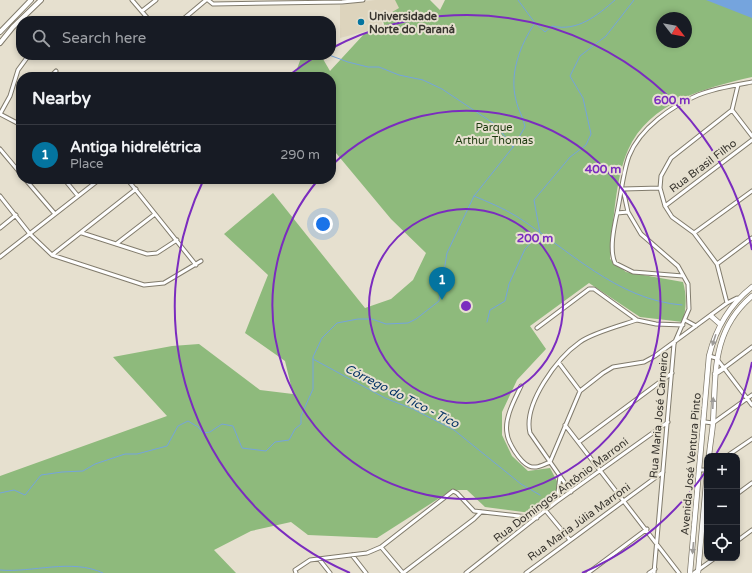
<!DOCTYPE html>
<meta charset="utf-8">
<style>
:root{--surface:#171b24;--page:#242831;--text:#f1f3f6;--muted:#9ea1a6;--line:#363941;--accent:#04749f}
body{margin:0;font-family:"Varela Round",sans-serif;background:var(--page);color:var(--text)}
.controls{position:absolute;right:12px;bottom:12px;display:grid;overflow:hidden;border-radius:8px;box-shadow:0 2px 6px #0003}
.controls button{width:36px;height:36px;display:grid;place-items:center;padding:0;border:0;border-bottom:1px solid var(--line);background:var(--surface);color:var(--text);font:20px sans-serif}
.compass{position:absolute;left:656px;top:12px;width:36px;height:36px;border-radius:50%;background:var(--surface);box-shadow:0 2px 6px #0003;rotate:121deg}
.you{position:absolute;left:323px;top:224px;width:14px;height:14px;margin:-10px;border:3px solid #fff;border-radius:50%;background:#1a73e8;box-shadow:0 0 0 6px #1a73e833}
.badge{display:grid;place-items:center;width:26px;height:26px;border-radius:50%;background:var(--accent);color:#fff;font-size:13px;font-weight:700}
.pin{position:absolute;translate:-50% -33px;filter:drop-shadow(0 1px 2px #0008)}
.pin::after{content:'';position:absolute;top:21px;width:14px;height:12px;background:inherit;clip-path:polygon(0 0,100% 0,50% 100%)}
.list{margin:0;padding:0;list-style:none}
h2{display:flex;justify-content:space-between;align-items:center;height:52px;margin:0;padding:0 16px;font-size:17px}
h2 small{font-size:13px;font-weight:400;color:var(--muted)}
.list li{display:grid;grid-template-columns:26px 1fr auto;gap:12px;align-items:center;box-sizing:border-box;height:60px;padding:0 16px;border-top:1px solid var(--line)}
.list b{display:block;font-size:15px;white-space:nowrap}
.list p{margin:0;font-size:13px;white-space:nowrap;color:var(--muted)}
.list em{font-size:13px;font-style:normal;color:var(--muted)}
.icon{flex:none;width:22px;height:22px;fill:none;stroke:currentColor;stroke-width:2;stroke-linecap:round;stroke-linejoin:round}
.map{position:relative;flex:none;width:752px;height:573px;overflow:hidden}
.search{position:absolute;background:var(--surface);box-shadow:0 2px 6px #0003;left:16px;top:16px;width:320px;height:44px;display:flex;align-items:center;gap:10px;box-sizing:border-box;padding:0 14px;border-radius:16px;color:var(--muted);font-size:15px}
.panel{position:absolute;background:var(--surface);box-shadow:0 2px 6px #0003;left:16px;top:72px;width:320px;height:112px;border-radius:16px}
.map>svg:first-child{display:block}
.built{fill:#ddd4bd}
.forest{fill:#8eba7c;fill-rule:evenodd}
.water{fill:#75a4dd}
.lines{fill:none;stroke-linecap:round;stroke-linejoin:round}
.stream{stroke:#75a4dd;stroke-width:1}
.street-casing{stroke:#817b6c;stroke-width:5}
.secondary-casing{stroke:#817b6c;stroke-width:6}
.primary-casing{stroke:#817b6c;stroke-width:6}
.street{stroke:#fff;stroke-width:3}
.secondary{stroke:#fff;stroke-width:4}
.primary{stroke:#fff;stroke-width:4.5}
.oneway{fill:#9c9a97}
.ring{fill:none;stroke:#7b2cbf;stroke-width:2}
.poi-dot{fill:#04749f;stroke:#e6e0cf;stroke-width:1.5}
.labels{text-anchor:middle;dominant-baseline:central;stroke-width:4;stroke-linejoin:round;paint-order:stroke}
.poi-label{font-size:11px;font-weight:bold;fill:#38352f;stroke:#e6e0cf;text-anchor:start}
.park-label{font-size:11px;fill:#1d3a0f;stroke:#e6e0cf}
.street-label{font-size:11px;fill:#38352f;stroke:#e6e0cf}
.water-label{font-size:12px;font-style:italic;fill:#003063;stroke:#e6e0cf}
.centre{fill:#7b2cbf;stroke:#e6e0cf;stroke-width:2}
.ring-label{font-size:12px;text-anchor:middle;font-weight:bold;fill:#7b2cbf;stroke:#e6e0cf;stroke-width:4;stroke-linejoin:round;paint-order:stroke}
</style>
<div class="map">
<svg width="752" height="573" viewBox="0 0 752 573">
<rect width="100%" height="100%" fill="#e6e0cf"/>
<path class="built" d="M 375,0 L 400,0 L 405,8 L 382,17 L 382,27 L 340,38 L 340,5 Z"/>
<path class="forest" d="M 395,0 L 430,0 L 440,10 L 445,0 L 752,0 L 752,77 C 705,88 649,102 628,150 C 615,179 613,227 610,259 L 626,272 L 683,282 C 687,296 686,308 683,322 L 640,317 L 589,283 L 530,326 L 546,349 L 517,380 L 502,412 L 502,435 L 512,456 L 528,471 L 550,468 L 558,483 L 554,500 L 531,513 L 485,507 L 467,490 L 452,490 L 377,538 L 308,535 L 291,522 L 251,531 L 214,550 L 236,573 L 0,573 L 0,476 L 167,416 L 113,357 L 172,346 L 199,344 L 260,390 L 293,394 L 285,361 L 245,333 L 268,275 L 224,234 L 273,193 L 365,308 L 391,299 L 413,280 L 426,253 L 391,219 L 331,147 L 331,77 L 294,77 L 301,58 L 323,59 L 330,71 L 365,33 L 385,27 L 382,18 L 399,8 ZM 662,18 L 686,18 L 686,42 L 662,42 Z"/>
<path class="water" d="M 706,0 L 752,0 L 752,18 Z"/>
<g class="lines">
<path class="stream" d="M 518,0 L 535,23
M 270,19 L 271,21
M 279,55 L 280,55
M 329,55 L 348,62 L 368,67 L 379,67 L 399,75 L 423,80 L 442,89 L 496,125 L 513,147
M 474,196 C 488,202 503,208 516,216 C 568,249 617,300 682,305
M 487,322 L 490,310 L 505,301 L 509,284 L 525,249 L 540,233 L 534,200 L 570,157 L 586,145 L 591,134 L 583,98 L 570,76 L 580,56 L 606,36 L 634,0
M 313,359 L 385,398 L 413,409 L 454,430 L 521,484 L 540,495
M 0,493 L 14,490 L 25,495 L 41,475 L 62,472 L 83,471 L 95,464 L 125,454 L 137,454 L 167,446 L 178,426 L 188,421 L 198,427 L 203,433 L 210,432 L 222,424 L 233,426 L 242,448 L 266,451 L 275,442 L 289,440 L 295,429 L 301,424 L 301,416 L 313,389 L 313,357 L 322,338 L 337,323 L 358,319 L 372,319 L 386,324 L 408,323 L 416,319 L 439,301 L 447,253 L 474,196 L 513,147 L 525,127 C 523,116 518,110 516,100 C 509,74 520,45 535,23 L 545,32 L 552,26 C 577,32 597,16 615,0
M 0,570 C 33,573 71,558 103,573"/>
<defs>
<path id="street" d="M 132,0 L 150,21
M 208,0 L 213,4 L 342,2 L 363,0
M 142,11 L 156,0
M 181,21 L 206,0
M 50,77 L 56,71
M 732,110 L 752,136
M 0,114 L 10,96 L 18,70 L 29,55
M 0,114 L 21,125
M 0,149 L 21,174
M 25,179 L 55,214
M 64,179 L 78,196
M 127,179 L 196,265
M 623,189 L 628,212 L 641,234 L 678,266 L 688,284 L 689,309 L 674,344 L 654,573
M 623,189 L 660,188
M 0,196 L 30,234 L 52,255 L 144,285 L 164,283 L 201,261
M 665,206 L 752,140
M 628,212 L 617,213 C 614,227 609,250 615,263 L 633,272 L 683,276
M 617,213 C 621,195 623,172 629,156 C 640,128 672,106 698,95 C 715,88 735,85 752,82
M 0,228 L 16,215
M 82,233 L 147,254 L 157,253 L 177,240
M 694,233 L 752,191
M 116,244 L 155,214
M 52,255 L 136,189
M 0,257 L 100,179
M 717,264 L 752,238
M 727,303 L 717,264 L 694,233 L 672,217 L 665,206 L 660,188 L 661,176 L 671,158 L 732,110 L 738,85
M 685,320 L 696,326
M 537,328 L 589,289 L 594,289 L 637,320 L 656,324 L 683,325
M 709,356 L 716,358 L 724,368 L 752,347
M 559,363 L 580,391
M 724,368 L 752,405
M 521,386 C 515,399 504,418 507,433 C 508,443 520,462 529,466 C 536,469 543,465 550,462
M 705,422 L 713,423 L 752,395
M 565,425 L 679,573
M 579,442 L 672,373
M 727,456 L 752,439
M 550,462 L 580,391 L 603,373 L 613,367 L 644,362 L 655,356 L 727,303 L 737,298
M 699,470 L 707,470
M 571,492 L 530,433 C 523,404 557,358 580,342 C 592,333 622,325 637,320
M 737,494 L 752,483
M 557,501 L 560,476
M 546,511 L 570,540
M 737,541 L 752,530
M 381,547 L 403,573
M 352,555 L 366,573
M 319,559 L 330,573
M 296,573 L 295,570 L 310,560 L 367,553 L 381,547 L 453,491 L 457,493 L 474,511 L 537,518
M 403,573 L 474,519 L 481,512
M 466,573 L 556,502 L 668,422
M 526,573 L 663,472
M 588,573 L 647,529
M 649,573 L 655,569
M 694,573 L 715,558"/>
<path id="secondary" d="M 0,32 L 31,0
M 0,43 L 13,27 L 41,0"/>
<path id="primary" d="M 711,316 L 720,324
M 715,374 L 724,368
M 709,456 C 710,445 712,434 713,423 C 716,374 711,331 752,296
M 690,573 L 709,356 C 716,328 729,305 752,287
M 698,573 L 707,473"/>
</defs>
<use href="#street" class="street-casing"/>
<use href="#secondary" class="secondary-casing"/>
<use href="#primary" class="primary-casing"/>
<use href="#street" class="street"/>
<use href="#secondary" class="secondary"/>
<use href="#primary" class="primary"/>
</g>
<defs><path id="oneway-solid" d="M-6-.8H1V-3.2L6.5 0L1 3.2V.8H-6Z"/></defs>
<g class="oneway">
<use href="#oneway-solid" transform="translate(714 340) rotate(108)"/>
<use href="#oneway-solid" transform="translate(713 403) rotate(-88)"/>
<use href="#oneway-solid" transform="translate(693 548) rotate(95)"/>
</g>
<g class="ring">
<circle cx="466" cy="306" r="97"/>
<path d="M331 166A194 194 0 1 1 318 180"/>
<path d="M752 362A291 291 0 0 1 715 456M706 471A291 291 0 0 1 582 573M350 573A291 291 0 0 1 203 181M287 77A291 291 0 0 1 318 55M332 48A291 291 0 0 1 752 250"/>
</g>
<circle class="poi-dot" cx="361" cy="22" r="4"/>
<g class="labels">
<g class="poi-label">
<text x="369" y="16">Universidade<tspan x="369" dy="13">Norte do Paraná</tspan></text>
</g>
<g class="park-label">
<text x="494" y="127">Parque<tspan x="494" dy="13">Arthur Thomas</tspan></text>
</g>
<g class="street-label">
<text transform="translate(703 166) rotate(-37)">Rua Brasil Filho</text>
<text transform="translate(659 415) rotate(-85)">Rua Maria José Carneiro</text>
<text transform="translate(691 464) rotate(-85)">Avenida José Ventura Pinto</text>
<text transform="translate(561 490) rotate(-37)">Rua Domingos Antônio Marroni</text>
<text transform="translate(579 522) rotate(-36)">Rua Maria Júlia Marroni</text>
</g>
<g class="water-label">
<text transform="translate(402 396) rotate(27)">Córrego do Tico - Tico</text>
</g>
</g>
<circle cx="466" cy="306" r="6" class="centre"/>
<g class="ring-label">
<text x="672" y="104">600 m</text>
<text x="603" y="173">400 m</text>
<text x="535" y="242">200 m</text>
</g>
</svg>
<div class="controls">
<button>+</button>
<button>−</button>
<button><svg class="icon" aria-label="locate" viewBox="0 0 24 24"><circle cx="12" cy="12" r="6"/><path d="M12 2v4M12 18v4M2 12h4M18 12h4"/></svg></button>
</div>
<svg class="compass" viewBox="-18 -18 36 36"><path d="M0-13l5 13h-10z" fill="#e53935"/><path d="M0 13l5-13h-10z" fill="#9ea1a6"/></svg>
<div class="you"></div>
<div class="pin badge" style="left:442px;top:300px">1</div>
<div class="search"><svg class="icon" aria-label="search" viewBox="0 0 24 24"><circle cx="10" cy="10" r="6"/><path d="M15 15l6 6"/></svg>Search here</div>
<section class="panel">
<h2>Nearby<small></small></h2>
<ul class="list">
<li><span class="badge">1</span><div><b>Antiga hidrelétrica</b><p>Place</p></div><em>290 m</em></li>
</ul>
</section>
</div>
